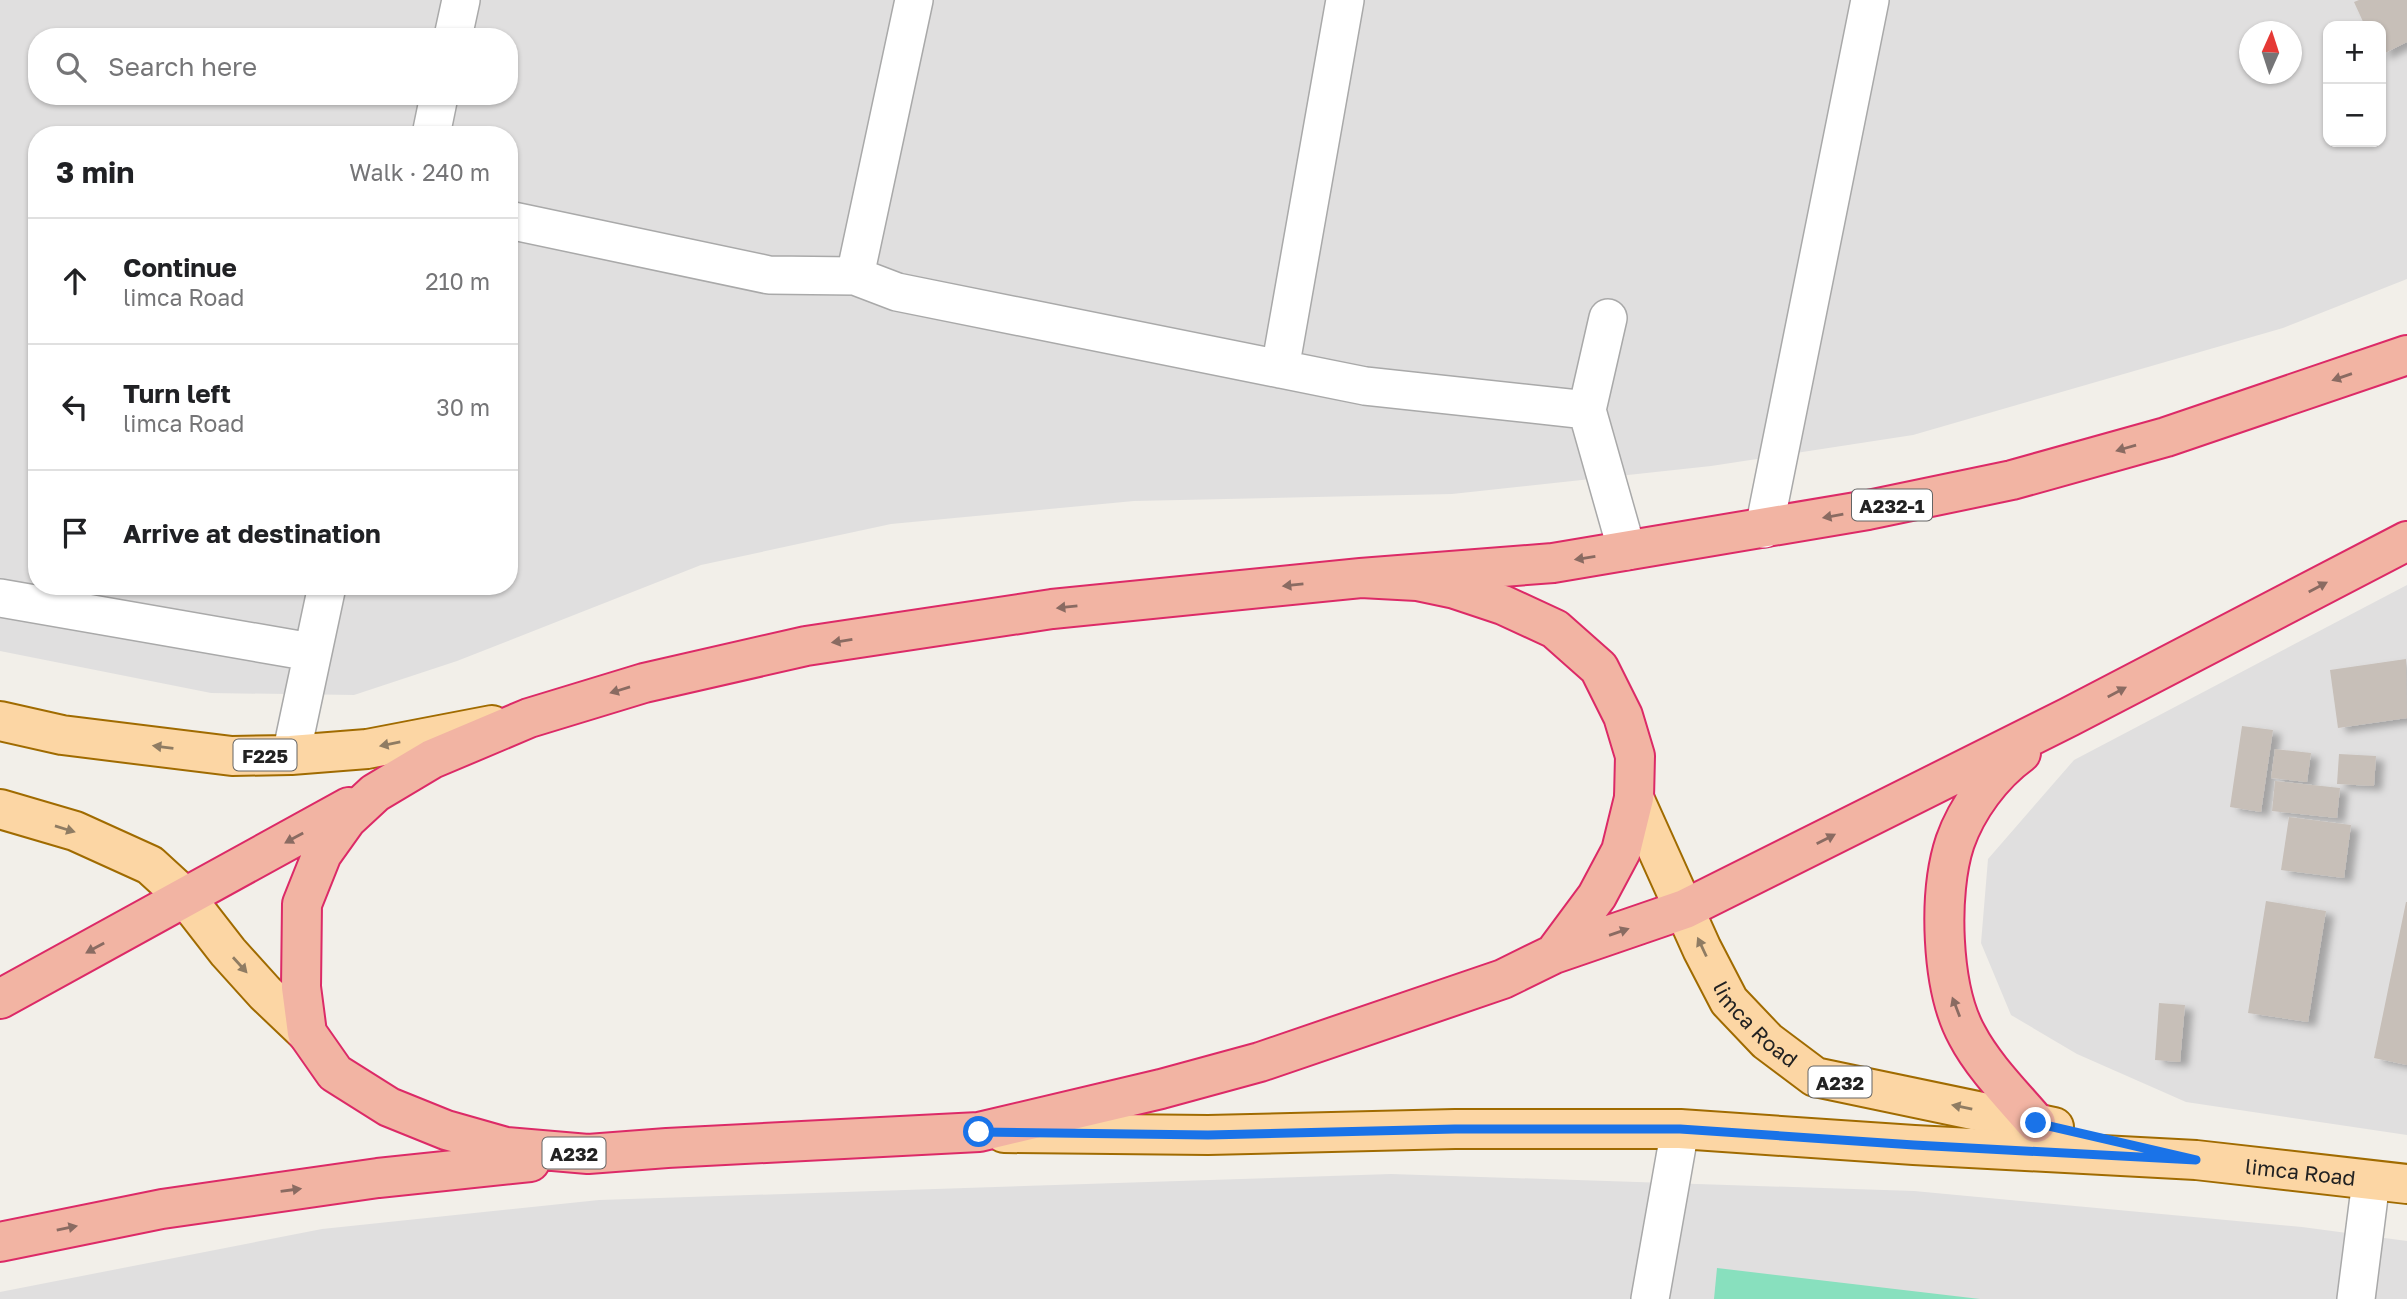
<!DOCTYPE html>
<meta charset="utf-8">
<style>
:root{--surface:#fff;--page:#f6f6f6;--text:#202124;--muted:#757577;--line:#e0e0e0}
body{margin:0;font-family:"Golos Text",sans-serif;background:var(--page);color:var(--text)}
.controls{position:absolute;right:21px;top:21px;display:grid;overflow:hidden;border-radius:14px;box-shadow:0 2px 5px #0004}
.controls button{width:63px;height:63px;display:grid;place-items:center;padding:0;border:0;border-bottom:2px solid var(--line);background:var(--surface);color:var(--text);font:35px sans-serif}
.compass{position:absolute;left:2239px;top:21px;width:63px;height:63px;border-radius:50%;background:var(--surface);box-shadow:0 2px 5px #0004;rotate:3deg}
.stop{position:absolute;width:21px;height:21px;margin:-16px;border:5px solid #1a73e8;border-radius:50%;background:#fff}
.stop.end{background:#1a73e8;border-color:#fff;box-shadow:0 2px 7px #0008}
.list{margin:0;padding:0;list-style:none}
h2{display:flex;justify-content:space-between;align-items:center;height:91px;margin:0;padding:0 28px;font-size:30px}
h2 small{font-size:23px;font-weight:400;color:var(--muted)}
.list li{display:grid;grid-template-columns:46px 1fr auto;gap:21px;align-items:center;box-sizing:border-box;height:126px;padding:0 28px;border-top:2px solid var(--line)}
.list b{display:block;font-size:26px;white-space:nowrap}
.list p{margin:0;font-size:23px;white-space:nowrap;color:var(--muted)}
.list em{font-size:23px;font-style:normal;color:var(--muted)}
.icon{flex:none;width:38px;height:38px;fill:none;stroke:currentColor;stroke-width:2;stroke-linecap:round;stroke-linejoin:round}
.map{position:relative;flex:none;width:2407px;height:1299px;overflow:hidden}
.search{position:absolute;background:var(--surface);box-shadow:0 2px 5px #0004;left:28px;top:28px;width:490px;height:77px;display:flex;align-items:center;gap:18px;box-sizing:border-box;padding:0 24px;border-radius:28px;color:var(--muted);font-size:26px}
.panel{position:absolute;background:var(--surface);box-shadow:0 2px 5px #0004;left:28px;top:126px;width:490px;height:469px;border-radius:28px}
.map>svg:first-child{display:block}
.residential{fill:#e0dfdf;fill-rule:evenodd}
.pitch{fill:#88e0be}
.building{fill:#c7bfb8;filter:url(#shadow)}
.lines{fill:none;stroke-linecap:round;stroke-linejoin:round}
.minor-casing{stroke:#a9a9a9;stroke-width:40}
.primary-casing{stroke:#a06b00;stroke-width:42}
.trunk-casing{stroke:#dc2a67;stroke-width:42}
.minor{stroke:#fff;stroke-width:37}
.primary{stroke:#fcd6a4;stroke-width:38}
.trunk{stroke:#f2b4a3;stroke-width:38}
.oneway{fill:#8a6b62}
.oneway2{fill:#8f7c63}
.route{stroke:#1a73e8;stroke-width:9}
.labels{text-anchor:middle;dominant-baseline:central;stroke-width:5;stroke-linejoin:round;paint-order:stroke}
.shield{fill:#fff;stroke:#646464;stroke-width:2}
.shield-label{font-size:19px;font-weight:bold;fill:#222}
.street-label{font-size:21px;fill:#222;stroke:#fff}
</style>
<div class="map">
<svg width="2407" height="1299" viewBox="0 0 2407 1299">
<defs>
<filter id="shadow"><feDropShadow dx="8" dy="4.5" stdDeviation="3.5" flood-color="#0004"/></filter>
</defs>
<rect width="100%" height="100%" fill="#f2efe9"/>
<path class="residential" d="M 0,0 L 2407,0 L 2407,279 L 2283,328 L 1913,435 L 1711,466 L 1452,494 L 1134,501 L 891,524 L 701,565 L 457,661 L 354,695 L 211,693 L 0,651 ZM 2328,26 L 2381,26 L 2381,142 L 2328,142 ZM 2250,32 L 2292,32 L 2292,74 L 2250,74 ZM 37,37 L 509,37 L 509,96 L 37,96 ZM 37,135 L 509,135 L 509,586 L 37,586 Z
M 2407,585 L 2407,1135 L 2186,1102 L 2077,1054 L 2011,1015 L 1981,943 L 1988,859 L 2074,760 Z
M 1391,1174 L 1914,1191 L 2302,1227 L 2407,1241 L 2407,1299 L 0,1299 L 0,1292 L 322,1229 L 599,1200 Z"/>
<path class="pitch" d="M 1717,1268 L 1980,1299 L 1714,1299 Z"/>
<path class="building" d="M 2359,0 L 2407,0 L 2407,42 L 2381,55 L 2381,26 L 2365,26 L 2354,2 Z
M 2406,659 L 2407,718 L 2338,728 L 2330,670 Z
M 2242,726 L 2273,730 L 2261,812 L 2230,807 Z
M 2275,749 L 2311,753 L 2307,782 L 2271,778 Z
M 2339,754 L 2376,756 L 2374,786 L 2337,784 Z
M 2275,781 L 2340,788 L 2337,818 L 2272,811 Z
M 2289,817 L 2351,825 L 2344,878 L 2281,870 Z
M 2266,901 L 2326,911 L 2308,1022 L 2248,1013 Z
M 2406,902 L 2407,902 L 2407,1065 L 2374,1058 Z
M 2159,1003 L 2185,1005 L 2180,1062 L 2155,1060 Z"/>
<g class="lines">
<defs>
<path id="minor" d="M 914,0 L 855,276 L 897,292 L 1365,386 L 1587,410
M 453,37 L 461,0
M 431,135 L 439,96
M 509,220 L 769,275 L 855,276
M 1608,318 L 1587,410 L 1627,551
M 1280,369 L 1345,0
M 1764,529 L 1870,0
M 0,598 L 311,652
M 291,755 L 327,586
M 1650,1299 L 1680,1129
M 2356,1299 L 2371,1181"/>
<g id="primary">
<path d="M 0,721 L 62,735 L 232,756 L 291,755 L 367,749 L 492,725"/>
<path id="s1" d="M 1634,798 L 1702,949 L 1729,1001 L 1767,1041 L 1815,1077 L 2054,1127"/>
<path d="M 0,809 L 75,831 L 150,865 L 186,898 L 228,952 L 265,993 L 307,1033"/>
<path id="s2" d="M 1004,1133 L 1208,1135 L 1455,1129 L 1680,1129 L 1914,1145 L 2196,1160 L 2407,1184"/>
</g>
<path id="trunk" d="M 1361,578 L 1417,581 L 1455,589 L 1503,605 L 1555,629 L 1599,668 L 1623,716 L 1635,756 L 1634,798 L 1621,851 L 1597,896 L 1554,954 L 1503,979 L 1260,1062 L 1161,1089 L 979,1132 L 667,1148 L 588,1154 L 506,1147 L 446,1130 L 389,1107 L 335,1073 L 307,1033 L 301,987 L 302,904 L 322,854 L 347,819 L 375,793 L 432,759 L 529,718 L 644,683 L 806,646 L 1052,609 L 1361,578 L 1553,563 L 1868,510 L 2012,480 L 2166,437 L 2407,355
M 2021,753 C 1992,774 1967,808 1955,842 C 1938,893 1941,988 1967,1035 C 1983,1066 2013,1096 2036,1123
M 1554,954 L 1685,909 L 2069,717 L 2407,541
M 0,999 L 349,807
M 0,1242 L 162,1209 L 378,1178 L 530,1162"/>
</defs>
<use href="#minor" class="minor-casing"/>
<use href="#primary" class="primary-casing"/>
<use href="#trunk" class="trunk-casing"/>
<use href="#minor" class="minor"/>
<use href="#primary" class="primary"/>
<use href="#trunk" class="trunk"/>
</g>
<defs><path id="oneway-solid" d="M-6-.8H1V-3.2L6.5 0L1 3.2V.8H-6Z" transform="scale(1.75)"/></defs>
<g class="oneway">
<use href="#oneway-solid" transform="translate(2342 377) rotate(161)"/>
<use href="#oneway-solid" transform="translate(2126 448) rotate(164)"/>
<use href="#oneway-solid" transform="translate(1833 516) rotate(170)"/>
<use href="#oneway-solid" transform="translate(1585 558) rotate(171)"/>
<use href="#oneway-solid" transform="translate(1293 585) rotate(174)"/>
<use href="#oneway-solid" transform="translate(2318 587) rotate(-28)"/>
<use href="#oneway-solid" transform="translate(1067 607) rotate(174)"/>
<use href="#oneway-solid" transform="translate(842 641) rotate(171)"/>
<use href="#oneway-solid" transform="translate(620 690) rotate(163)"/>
<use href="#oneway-solid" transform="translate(2117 692) rotate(-28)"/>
<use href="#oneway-solid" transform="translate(294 838) rotate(151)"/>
<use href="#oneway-solid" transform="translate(1826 839) rotate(-27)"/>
<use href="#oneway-solid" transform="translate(1619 932) rotate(-19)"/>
<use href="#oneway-solid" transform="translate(95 948) rotate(151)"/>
<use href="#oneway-solid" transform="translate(1956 1007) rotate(-111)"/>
<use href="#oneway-solid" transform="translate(291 1190) rotate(-8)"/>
<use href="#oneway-solid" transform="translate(67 1228) rotate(-12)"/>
</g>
<g class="oneway2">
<use href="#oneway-solid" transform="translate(390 744) rotate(169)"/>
<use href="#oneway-solid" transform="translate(163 747) rotate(-173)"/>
<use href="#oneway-solid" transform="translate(65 829) rotate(17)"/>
<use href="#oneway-solid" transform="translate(1702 947) rotate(-115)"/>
<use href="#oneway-solid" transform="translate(240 965) rotate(48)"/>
<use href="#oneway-solid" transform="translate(1962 1107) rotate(-168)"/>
</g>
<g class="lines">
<path class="route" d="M 979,1132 L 1208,1135 L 1455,1129 L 1680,1129 L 1914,1145 L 2196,1160 L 2036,1123"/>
</g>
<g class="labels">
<g class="shield">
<rect x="1852" y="489.5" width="80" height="31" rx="5"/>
<rect x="233.5" y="739.5" width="63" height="31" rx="5"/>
<rect x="1808.5" y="1066.5" width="63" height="31" rx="5"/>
<rect x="542.5" y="1137.5" width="63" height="31" rx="5"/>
</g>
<g class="shield-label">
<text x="1892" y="505">A232-1</text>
<text x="265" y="755">F225</text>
<text x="1840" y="1082">A232</text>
<text x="574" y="1153">A232</text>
</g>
<g class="street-label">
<text stroke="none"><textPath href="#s1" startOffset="259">limca Road</textPath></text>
<text stroke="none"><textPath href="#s2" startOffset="1298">limca Road</textPath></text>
</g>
</g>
</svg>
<div class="controls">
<button>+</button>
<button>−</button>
</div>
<svg class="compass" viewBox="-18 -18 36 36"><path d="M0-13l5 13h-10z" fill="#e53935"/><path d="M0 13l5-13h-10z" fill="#757577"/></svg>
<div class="stop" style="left:979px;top:1132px"></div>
<div class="stop end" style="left:2036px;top:1123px"></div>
<div class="search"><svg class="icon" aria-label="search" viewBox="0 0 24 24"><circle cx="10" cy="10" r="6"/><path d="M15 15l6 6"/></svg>Search here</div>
<section class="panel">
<h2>3 min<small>Walk · 240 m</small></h2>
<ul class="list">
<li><svg class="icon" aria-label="ahead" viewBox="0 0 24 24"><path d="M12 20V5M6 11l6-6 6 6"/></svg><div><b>Continue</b><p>limca Road</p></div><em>210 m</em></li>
<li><svg class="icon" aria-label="left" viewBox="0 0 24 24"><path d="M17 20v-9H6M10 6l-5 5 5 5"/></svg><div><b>Turn left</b><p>limca Road</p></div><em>30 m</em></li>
<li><svg class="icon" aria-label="arrive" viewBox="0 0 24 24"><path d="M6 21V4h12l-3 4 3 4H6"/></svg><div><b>Arrive at destination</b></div></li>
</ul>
</section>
</div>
